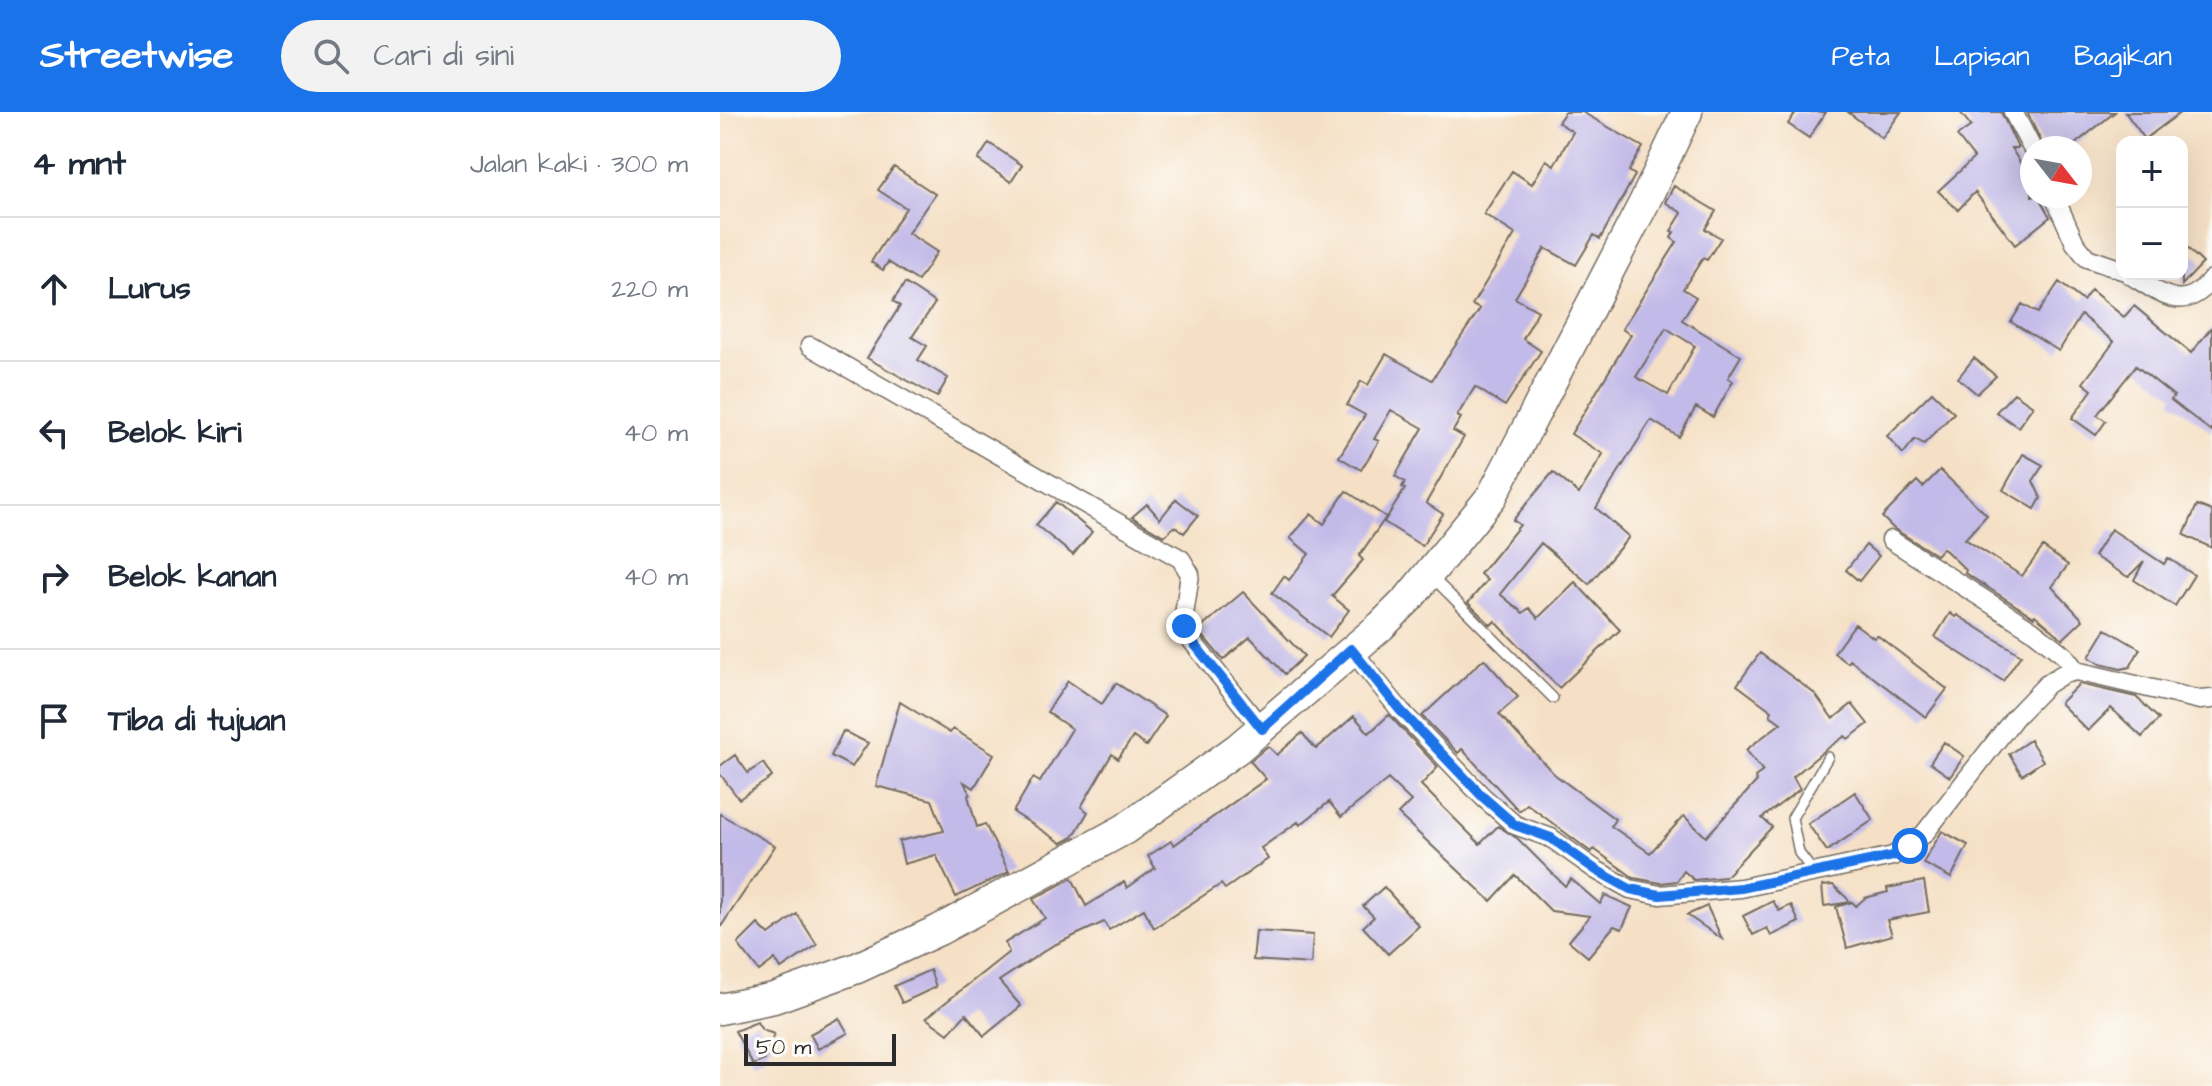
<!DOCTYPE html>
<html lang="id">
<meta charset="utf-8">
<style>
:root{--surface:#fff;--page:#f2f2f3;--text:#1f2937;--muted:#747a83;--line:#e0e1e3;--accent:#1a73e8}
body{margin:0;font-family:"Architects Daughter",sans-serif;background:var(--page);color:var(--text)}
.controls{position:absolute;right:24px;top:24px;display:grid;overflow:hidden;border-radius:16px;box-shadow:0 8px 32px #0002}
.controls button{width:72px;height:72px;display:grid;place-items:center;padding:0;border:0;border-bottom:2px solid var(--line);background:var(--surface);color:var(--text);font:40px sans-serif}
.compass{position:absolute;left:1300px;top:24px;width:72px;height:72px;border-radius:50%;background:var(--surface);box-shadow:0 8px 32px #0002;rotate:121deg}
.scale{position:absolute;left:24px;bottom:20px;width:152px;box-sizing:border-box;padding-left:8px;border:4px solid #2b2b2b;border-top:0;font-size:22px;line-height:28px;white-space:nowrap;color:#2b2b2b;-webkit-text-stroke:6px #fdfcf7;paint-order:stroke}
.stop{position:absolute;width:24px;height:24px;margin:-18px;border:6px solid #1a73e8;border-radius:50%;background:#fff}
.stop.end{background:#1a73e8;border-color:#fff;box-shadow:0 2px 8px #0008}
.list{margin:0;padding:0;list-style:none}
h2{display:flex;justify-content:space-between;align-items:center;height:104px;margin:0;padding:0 32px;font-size:34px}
h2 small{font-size:26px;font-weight:400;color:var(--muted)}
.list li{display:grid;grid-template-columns:52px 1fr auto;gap:24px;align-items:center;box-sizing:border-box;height:144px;padding:0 32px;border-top:2px solid var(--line)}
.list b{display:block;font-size:30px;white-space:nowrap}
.list em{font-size:26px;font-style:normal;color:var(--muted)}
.icon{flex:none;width:44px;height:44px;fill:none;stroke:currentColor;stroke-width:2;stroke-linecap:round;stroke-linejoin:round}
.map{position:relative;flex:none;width:1492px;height:974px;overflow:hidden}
header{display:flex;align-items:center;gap:48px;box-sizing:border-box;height:112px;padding:0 40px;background:var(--accent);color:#fff}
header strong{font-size:38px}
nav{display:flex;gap:44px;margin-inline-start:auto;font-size:28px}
.search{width:560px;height:72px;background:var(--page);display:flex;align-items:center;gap:20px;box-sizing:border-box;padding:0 28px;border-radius:44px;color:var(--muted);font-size:30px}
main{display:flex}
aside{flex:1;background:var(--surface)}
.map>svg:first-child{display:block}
.building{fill:#c2bae8;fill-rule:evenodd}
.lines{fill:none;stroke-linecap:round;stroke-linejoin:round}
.lane-casing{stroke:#726a61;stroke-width:12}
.street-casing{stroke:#726a61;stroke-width:21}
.primary-casing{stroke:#726a61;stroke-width:33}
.lane{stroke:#fff;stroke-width:9}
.street{stroke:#fff;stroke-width:18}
.primary{stroke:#fff;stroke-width:30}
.route{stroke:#1a73e8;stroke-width:10}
</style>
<header>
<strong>Streetwise</strong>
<div class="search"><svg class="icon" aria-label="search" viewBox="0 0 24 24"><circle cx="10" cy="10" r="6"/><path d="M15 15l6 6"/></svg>Cari di sini</div>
<nav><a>Peta</a><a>Lapisan</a><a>Bagikan</a></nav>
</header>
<main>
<aside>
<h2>4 mnt<small>Jalan kaki · 300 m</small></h2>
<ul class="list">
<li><svg class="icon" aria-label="ahead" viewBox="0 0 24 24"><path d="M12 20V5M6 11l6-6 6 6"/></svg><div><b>Lurus</b></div><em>220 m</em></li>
<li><svg class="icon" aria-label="left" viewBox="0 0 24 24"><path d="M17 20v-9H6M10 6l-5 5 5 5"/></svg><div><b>Belok kiri</b></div><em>40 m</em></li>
<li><svg class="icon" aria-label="right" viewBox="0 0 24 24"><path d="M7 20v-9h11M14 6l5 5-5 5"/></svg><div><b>Belok kanan</b></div><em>40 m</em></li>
<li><svg class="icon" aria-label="arrive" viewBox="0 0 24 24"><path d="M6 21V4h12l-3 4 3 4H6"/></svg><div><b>Tiba di tujuan</b></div></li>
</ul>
</aside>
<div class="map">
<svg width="1492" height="974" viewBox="0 0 1492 974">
<rect width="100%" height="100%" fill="#fdfcf7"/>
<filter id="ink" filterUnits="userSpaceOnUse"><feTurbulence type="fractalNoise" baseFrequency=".0125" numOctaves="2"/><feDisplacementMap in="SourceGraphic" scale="16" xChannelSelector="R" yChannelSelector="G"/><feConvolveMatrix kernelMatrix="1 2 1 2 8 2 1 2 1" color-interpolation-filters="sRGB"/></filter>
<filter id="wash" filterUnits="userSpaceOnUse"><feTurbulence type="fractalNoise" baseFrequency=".006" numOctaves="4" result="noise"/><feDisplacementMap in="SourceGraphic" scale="32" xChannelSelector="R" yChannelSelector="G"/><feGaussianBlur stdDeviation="1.8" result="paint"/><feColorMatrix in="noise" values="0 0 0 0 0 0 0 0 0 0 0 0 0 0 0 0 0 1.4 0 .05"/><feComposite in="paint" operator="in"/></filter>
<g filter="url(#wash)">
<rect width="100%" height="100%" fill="#f5e0c5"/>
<g id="blocks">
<path class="building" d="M 845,0 L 862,0 L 923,35 L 909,59 L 915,63 L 880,127 L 874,123 L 856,153 L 825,136 L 795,186 L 818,199 L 803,227 L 821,239 L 785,294 L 755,275 L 737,304 L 741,306 L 733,319 L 744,325 L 706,391 L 723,402 L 702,434 L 664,410 L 685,377 L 682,375 L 685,370 L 675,364 L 703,316 L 671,298 L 654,327 L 659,329 L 641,358 L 619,345 L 645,303 L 627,293 L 641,269 L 648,273 L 666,242 L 712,268 L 760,197 L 752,193 L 795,122 L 764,102 L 792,59 L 812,72 L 826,48 L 834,53 L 853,20 L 838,10 Z
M 1076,0 L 1106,0 L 1089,26 L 1068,12 Z
M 1128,0 L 1181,0 L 1162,26 Z
M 1240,0 L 1281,0 L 1298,36 L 1291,36 L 1312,69 L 1312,84 L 1318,84 L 1330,105 L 1295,133 L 1255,80 L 1238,98 L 1218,79 L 1254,46 L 1237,24 L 1251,14 Z
M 1307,0 L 1395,0 L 1350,36 L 1324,36 Z
M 1405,0 L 1461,0 L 1425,27 Z
M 269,31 L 302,53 L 291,70 L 258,48 Z
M 174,55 L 215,82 L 188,121 L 217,140 L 198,169 L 168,150 L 163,158 L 151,150 L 186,96 L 158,78 Z
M 954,74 L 996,99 L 985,117 L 1001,126 L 987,148 L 983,146 L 963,177 L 976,185 L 962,208 L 1021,244 L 1008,266 L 1013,269 L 993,305 L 976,295 L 959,325 L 931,308 L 876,396 L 909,425 L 869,472 L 821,431 L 780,482 L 803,501 L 809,496 L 818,506 L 855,470 L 900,518 L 839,576 L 775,509 L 771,513 L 748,491 L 767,468 L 760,462 L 800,413 L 793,408 L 833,360 L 859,382 L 883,342 L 851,322 L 911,223 L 902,217 L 957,130 L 951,126 L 954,120 L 951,119 L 962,101 L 945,90 ZM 946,216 L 975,234 L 948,283 L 916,265 Z
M 1462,131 L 1483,151 L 1462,173 Z
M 1339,170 L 1363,189 L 1371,178 L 1404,205 L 1414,194 L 1471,241 L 1492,215 L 1492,320 L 1451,288 L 1454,284 L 1416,254 L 1377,303 L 1386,309 L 1376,323 L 1352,306 L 1372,278 L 1363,271 L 1394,230 L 1361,203 L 1339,239 L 1291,210 L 1302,192 L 1318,201 Z
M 185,171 L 215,191 L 192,225 L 207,234 L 198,248 L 228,266 L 217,285 L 147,246 L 180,194 L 173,189 Z
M 1254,246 L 1276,264 L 1257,282 L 1238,266 Z
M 1212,280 L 1234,301 L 1204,332 L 1195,327 L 1183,342 L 1167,324 Z
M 1294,281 L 1313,294 L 1298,315 L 1276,300 Z
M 1303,342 L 1323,353 L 1313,369 L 1321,386 L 1315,397 L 1283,378 Z
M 1220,358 L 1267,403 L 1245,427 L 1302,464 L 1323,435 L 1348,453 L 1332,475 L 1363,508 L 1343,527 L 1315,503 L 1314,505 L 1245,461 L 1246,458 L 1223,436 L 1216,443 L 1173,416 L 1162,405 L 1197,369 L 1203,375 Z
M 626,379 L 666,405 L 639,444 L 643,448 L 612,484 L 629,498 L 609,525 L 552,481 L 564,464 L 569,468 L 589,442 L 570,426 L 591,402 L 604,412 Z
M 456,387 L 478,404 L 464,421 L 455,414 L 444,424 L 412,405 L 427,392 L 440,407 Z
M 336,390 L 372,420 L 353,443 L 316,413 Z
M 1477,393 L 1492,399 L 1492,436 L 1464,423 Z
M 1391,417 L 1444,452 L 1448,446 L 1474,463 L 1455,494 L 1414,468 L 1424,449 L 1408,465 L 1374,444 Z
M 1146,433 L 1159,444 L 1139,469 L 1126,458 Z
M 523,480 L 584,544 L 565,562 L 530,525 L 503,548 L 478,518 Z
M 1230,501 L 1235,505 L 1237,503 L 1301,543 L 1283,569 L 1215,525 Z
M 1135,512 L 1154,526 L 1157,523 L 1227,577 L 1206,605 L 1130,548 L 1128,551 L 1114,541 Z
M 1386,517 L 1420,537 L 1410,555 L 1401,557 L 1380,552 L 1369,545 Z
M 1040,541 L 1095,582 L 1113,607 L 1132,592 L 1148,612 L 1128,627 L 1125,624 L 1104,639 L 1073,665 L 1080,677 L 1042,706 L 1052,715 L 1005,765 L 974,768 L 964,759 L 957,769 L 941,771 L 914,766 L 874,737 L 871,740 L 807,692 L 799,699 L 742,637 L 738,641 L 702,604 L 764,547 L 798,585 L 779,602 L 834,662 L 895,707 L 891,714 L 930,741 L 964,704 L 986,725 L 1037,669 L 1035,665 L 1043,659 L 1026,638 L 1061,611 L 1050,603 L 1052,599 L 1017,573 Z
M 348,569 L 382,592 L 396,571 L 446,604 L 426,634 L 413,625 L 398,647 L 392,642 L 361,695 L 368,700 L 353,725 L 342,731 L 293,700 L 313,666 L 320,670 L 352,617 L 327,600 Z
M 1359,572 L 1416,585 L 1439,607 L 1422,625 L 1391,596 L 1368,619 L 1340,591 Z
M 180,590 L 230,621 L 233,617 L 274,642 L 254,676 L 244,670 L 250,682 L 248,684 L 257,715 L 265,712 L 289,760 L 236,785 L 216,743 L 184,752 L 179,729 L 224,719 L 212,688 L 156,674 Z
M 669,603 L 718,655 L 701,673 L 760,732 L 778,714 L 798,727 L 845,774 L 851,767 L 880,792 L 885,783 L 912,795 L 902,817 L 894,814 L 868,845 L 849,829 L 870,804 L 831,799 L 795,763 L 771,789 L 678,702 L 691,689 L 668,667 L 621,705 L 609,690 L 580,713 L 578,710 L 541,736 L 548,747 L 505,777 L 501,772 L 434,816 L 424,797 L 389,818 L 384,810 L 332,834 L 279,869 L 301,894 L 264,924 L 246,902 L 228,922 L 206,906 L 289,840 L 285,831 L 325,806 L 313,787 L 352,766 L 366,794 L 404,770 L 407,776 L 435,756 L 428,744 L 451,729 L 454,733 L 546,667 L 530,649 L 548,634 L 557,643 L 582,621 L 596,637 L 634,604 L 649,621 Z
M 123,619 L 148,631 L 132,655 L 111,644 Z
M 1310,628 L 1323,649 L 1302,663 L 1289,642 Z
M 1224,630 L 1244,644 L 1230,665 L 1210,651 Z
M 15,643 L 28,661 L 43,651 L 52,665 L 19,687 L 0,662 L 0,654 Z
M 1135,680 L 1153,708 L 1107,739 L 1088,712 Z
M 0,702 L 55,734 L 0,816 Z
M 1222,719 L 1248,733 L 1231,766 L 1203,751 Z
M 1204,769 L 1209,800 L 1167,808 L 1172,823 L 1127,836 L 1116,795 L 1132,790 L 1136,794 L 1145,786 L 1168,780 L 1167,776 Z
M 1113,773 L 1131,790 L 1104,794 L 1102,774 Z
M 664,775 L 699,814 L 668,842 L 643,815 L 654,805 L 643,794 Z
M 1053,789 L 1059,799 L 1071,793 L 1079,810 L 1051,824 L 1047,816 L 1033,823 L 1023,804 Z
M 987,794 L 1002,827 L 967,803 Z
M 77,802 L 97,833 L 61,857 L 55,847 L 39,859 L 18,832 L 38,812 L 49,823 Z
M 536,819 L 593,823 L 591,852 L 533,848 Z
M 210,858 L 216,875 L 182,891 L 174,874 Z
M 119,906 L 128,921 L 98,937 L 90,922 Z
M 37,910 L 42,918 L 54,922 L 45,948 L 33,953 L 15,919 Z"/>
</g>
</g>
<g filter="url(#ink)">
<use href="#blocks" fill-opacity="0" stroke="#726a61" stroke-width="2"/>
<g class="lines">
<defs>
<path id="lane" d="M 711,464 L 833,586
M 1095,762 L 1079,741 L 1072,706 L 1108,645"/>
<path id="street" d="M 1293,0 L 1312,36
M 1334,84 L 1355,131 L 1367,146 L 1402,158
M 1409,162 C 1442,182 1463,203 1492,167
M 90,234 L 461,447 L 470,462 L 463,510 L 468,524 L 542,617
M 1171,428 L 1312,518 L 1345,544 L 1356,559
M 631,537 L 680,598 L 763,685 L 795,713 L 831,726 L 876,758 L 910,777 L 940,783 L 1021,776 L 1173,744 L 1204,722 L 1295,605 L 1327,572 L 1343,562 L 1356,559 L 1480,588 L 1492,587"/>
<path id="primary" d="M 0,897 L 54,886 L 137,856 L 219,818 L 405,717 L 517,637 L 661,514 L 689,486 L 772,384 L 924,91 L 967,0"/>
</defs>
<use href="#lane" class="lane-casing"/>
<use href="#street" class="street-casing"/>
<use href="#primary" class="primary-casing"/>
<use href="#lane" class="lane"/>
<use href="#street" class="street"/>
<use href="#primary" class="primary"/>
</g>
</g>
<g class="lines" filter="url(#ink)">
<path class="route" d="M 464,514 L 468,524 L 542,617 L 631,537 L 680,598 L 763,685 L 795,713 L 831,726 L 876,758 L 910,777 L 940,783 L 1021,776 L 1173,744 L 1190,734"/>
</g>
</svg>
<div class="controls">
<button>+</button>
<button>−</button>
</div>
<svg class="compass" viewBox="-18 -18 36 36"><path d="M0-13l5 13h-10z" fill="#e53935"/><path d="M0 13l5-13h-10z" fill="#747a83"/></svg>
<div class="scale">50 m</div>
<div class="stop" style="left:1190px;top:734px"></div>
<div class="stop end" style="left:464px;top:514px"></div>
</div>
</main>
